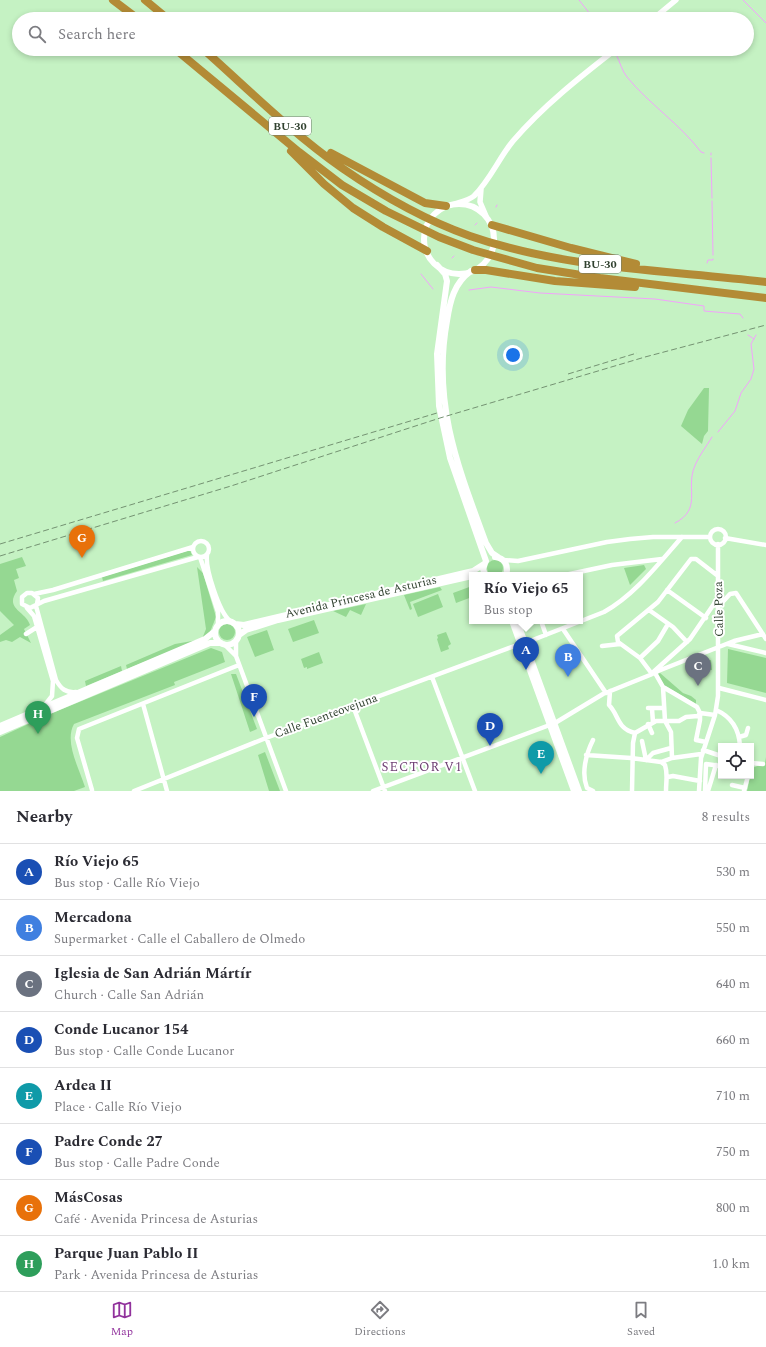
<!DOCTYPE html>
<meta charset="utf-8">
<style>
:root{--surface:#fff;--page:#f7f7f7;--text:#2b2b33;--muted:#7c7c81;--line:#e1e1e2;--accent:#91329c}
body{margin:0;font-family:Spectral,serif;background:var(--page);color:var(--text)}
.controls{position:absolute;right:12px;bottom:12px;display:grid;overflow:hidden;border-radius:0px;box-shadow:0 2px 6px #0003}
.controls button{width:36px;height:36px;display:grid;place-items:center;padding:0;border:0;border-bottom:1px solid var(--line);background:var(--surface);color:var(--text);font:20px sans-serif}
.you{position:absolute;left:513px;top:355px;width:14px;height:14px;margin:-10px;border:3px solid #fff;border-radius:50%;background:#1a73e8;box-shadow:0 0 0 6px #1a73e833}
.badge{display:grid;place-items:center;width:26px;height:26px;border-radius:50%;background:var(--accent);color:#fff;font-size:13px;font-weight:700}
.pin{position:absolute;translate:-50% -33px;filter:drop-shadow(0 1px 2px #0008)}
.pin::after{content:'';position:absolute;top:21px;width:14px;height:12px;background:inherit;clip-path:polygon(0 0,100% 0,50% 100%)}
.popup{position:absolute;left:469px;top:572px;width:114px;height:52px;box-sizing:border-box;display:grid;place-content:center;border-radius:0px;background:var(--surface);filter:drop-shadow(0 1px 3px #0005);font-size:13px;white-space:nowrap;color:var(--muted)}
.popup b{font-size:15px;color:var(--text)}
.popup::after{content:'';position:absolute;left:50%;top:100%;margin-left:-8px;border:8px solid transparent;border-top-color:var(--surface)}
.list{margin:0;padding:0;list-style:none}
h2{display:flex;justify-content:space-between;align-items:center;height:52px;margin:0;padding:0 16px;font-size:17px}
h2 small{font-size:13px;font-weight:400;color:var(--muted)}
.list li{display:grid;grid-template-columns:26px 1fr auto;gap:12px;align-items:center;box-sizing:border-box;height:56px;padding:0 16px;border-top:1px solid var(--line)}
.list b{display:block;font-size:15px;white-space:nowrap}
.list p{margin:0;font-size:13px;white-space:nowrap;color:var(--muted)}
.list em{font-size:13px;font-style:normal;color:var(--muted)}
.icon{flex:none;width:22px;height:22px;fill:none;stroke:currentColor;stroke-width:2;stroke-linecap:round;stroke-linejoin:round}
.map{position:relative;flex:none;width:766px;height:791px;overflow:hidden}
.search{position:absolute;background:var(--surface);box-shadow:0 2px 6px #0003;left:12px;right:12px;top:12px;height:44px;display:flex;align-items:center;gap:10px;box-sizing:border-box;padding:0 14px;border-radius:22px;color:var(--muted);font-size:15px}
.sheet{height:500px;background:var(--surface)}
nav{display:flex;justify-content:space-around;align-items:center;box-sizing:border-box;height:56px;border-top:1px solid var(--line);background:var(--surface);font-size:11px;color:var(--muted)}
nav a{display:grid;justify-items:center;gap:2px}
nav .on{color:var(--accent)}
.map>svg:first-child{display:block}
.green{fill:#95d892}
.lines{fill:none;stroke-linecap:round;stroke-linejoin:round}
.stream{stroke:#f2a3fb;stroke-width:1}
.minor{stroke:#fff;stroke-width:4.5}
.tertiary{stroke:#fff;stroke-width:5.5}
.secondary{stroke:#fff;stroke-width:6}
.motorway{stroke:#b38b36;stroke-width:8}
.rail{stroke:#749272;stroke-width:1;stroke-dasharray:6 3;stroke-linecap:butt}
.labels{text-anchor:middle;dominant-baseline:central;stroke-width:4;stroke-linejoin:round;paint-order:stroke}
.shield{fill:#fff;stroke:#6e7a6d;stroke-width:1}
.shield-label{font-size:11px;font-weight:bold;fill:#30412f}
.street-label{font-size:12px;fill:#30412f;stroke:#fff}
.neighbourhood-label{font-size:13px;letter-spacing:1px;fill:#6f4074;stroke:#fff}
</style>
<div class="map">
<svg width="766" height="791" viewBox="0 0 766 791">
<rect width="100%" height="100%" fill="#c5f2c3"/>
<path class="green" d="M 704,388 L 709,388 L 708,431 L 704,436 L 702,444 L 681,426 L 688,410 Z
M 190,550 L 192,555 L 103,581 L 102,577 Z
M 22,557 L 26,566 L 16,569 L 19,578 L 14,580 L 17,591 C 4,609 26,611 30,625 L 24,629 L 31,643 L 20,637 L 12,642 L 6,640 L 0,642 L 0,635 L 14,625 L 0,611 L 0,564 Z
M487 568a8 8 0 1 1 16 0a8 8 0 1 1-16 0Z
M 644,565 L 646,569 L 630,585 L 624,568 Z
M 197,567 L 203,573 L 216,617 L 210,632 L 202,639 L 206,629 Z
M 472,586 L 472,597 L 456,603 L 453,593 Z
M 440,587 L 442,590 L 410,602 L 412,609 L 410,610 L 404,595 Z
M 438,594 L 443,607 L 418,617 L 413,604 Z
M 366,604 L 361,615 L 350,610 L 346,617 L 333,611 Z
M 314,620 L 319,633 L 293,642 L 288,629 Z
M219 632a8 8 0 1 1 16 0a8 8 0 1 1-16 0Z
M 267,630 L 274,650 L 255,657 L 247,637 Z
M 446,632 L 451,644 L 448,646 L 449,649 L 441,652 L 437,639 L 438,638 L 437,635 Z
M 198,640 L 127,669 L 126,665 L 175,644 Z
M 211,648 L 222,652 L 225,662 L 174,682 L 175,685 L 74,724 C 64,742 79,768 85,787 L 74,791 L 0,791 L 0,737 L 50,714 Z
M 728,649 L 766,658 L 766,693 L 727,683 Z
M 319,652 L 323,663 L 307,669 L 307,667 L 304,668 L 301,659 Z
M 711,660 L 712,670 L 694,671 L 693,661 Z
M 121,666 L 122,671 L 86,686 L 85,681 Z
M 660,673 L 683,693 L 691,696 L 696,700 L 696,704 L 664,685 L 658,674 Z
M 231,674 L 236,674 L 257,729 L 250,732 Z
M 265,752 L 280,791 L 269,791 L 258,755 Z
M 766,757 L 766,791 L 747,791 L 752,768 L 765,763 Z"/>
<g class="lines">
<path class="stream" d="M 579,0 L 594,19
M 743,0 L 766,23
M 616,54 C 620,62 622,71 627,77 C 649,104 680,124 701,152 L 704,153
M 711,153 L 711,155
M 711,158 L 712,198
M 712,201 L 713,255
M 496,207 L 497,205
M 475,225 L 477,223
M 452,258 L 454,256
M 707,263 L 708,260 L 713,260 L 713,259
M 421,274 L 433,289
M 469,290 L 491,287 L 540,293 L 655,299 L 704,306 L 704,311 L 740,314 L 743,318
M 748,335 L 754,339
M 718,432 L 735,411 L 741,393 L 751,379 L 754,369 L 751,344 L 756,335
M 675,523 C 702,509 686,490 694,468 C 698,457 706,447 712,437"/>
<path class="minor" d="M710 537a8 8 0 1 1 16 0a8 8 0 1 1-16 0Z
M 725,538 L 766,545
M193 549a8 8 0 1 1 16 0a8 8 0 1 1-16 0Z
M 207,555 C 205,568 219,612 230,621
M 200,557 L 218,612 L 218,624
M 503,560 L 518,561 L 607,542 L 630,539 L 653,537 L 710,537
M 565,575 L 612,565 L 662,559
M 667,590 L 706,618
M 34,594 L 53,590 L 193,547
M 37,604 L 38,598 L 32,593 L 27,593 L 22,597 L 22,604 L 30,608 L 44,601 L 198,557
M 36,606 L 56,680 C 61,689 66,693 76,692
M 718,607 L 730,594 L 736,593 L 766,639
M 27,608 L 34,616 L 53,681 L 52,696 L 45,705
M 649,610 L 673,627 L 687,642
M 541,621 L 546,635
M 563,629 L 606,693
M 26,634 L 37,627
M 525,643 L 604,612 C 635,595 659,563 682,537
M 224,644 L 236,656 L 286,791
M 728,644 L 766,653
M 602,646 L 620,644
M 236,656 L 236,641
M 640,658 L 658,641 L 668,624
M 653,673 L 734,641 L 763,634
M 655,673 L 663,687 L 697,707 L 700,713 L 700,720 L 696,740 L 706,742
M 652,674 L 640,658 L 618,642 L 617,636 L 658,602 L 691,559 L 696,559 L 718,576
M 432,677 L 475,791
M 663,687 L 665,721 L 671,732 L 672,758
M 719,688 L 766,700
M 610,691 L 609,705 C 619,715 617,729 635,733
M 143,704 L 167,791
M 353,706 L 385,791
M 648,708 L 664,708
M 652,709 L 653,722
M 716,710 C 732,717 739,729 740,746
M 648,724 L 652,733
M 739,737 L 746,735 L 748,728
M 593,740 C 586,754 581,773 587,788 L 593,791
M 642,741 L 646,760
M 703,750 L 721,756
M 586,755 L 631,758 L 661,762 L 672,758 L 701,754
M 646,760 L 653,753 L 671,748
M 661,762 L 665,765 C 668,774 666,781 666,791
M 751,763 L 763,764
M 668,777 L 673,776 L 700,781
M 732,785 L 745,788
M 92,790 L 77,738 L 79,729 L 239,665
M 134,791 L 266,738 L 520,644
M 373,791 L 555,723 L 603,694 L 650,675 L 690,639 L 718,598
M 632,791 L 633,743 L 635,733 L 656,721 L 679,721 L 686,717 L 698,716 L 700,713 L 715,715
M 699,791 L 701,758 L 715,715 L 718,696 L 718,544
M 705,791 L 706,764 L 721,766
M 708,791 L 716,765
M 744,791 L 748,776"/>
<path class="tertiary" d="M 653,19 L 676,0
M 481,189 L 480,202 L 486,216
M 451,205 C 459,202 468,201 474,196 C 490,180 499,158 513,141 C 543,106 580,77 616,49"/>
<path class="secondary" d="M424 239a35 35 0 1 1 70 0a35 35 0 1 1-70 0Z
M 437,265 L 445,274 L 447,281 L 437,354 L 439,406 L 450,458 L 486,561
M 471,271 C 454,283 450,301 447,321 C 432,403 458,467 486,543 L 492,553 L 498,557
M 495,557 C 505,558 509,566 506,575
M 485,563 L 483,569 L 485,575
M215 633a12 12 0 1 1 24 0a12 12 0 1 1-24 0Z
M 512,621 L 574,791
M 517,621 L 579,791
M 235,624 L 244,625 L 473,571 L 484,564
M 239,635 L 246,630 L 278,620 L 472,576
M 0,726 L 205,639 L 215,631
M 0,732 L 210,643 L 221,643"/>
<path class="motorway" d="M 113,0 L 138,19
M 145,0 L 168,19
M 175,49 L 299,152 L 342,185 L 386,211 L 439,237 L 473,250 L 537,268 L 600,278 L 766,298
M 203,49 C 248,89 292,133 342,168 C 381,195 425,220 470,236 C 565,269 667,270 766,282
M 291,151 L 324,184 L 353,208 L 383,227 L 427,251
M 331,153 L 425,203 L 446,206
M 492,225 L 571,248 L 636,264
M 475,270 L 486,270 L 555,281 L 635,287"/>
<path class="rail" d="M 568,374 L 637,353
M 0,544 L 437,413
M 0,556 L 231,486 L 440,418 L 645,357 L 766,325"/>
</g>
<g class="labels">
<g class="shield">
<rect x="269" y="117" width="42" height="18" rx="3"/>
<rect x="579" y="255" width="42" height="18" rx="3"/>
</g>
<g class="shield-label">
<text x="290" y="126">BU-30</text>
<text x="600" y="264">BU-30</text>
</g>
<g class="street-label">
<text transform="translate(361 597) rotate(-13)">Avenida Princesa de Asturias</text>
<text transform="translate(719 609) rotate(-91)">Calle Poza</text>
<text transform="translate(326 716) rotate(-20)">Calle Fuenteovejuna</text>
</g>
<g class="neighbourhood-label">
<text x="422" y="767">SECTOR V1</text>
</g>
</g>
</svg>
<div class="controls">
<button><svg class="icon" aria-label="locate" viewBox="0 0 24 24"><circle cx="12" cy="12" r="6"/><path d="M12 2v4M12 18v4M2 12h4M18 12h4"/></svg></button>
</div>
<div class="you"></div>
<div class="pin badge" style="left:526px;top:670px;background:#1a4fb4">A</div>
<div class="popup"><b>Río Viejo 65</b>Bus stop</div>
<div class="pin badge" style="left:568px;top:677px;background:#3f7fe0">B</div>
<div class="pin badge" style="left:698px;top:686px;background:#6b7280">C</div>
<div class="pin badge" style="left:490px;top:746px;background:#1a4fb4">D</div>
<div class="pin badge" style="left:541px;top:774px;background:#0f9aa8">E</div>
<div class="pin badge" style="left:254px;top:717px;background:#1a4fb4">F</div>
<div class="pin badge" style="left:82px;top:558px;background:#e8710a">G</div>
<div class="pin badge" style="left:38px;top:734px;background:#2e9e5b">H</div>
<div class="search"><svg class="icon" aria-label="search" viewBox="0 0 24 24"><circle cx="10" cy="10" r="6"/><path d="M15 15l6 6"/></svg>Search here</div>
</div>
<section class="sheet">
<h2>Nearby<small>8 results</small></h2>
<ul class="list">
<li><span class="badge" style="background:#1a4fb4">A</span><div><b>Río Viejo 65</b><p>Bus stop · Calle Río Viejo</p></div><em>530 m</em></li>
<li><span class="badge" style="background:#3f7fe0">B</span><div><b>Mercadona</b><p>Supermarket · Calle el Caballero de Olmedo</p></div><em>550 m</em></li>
<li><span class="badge" style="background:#6b7280">C</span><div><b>Iglesia de San Adrián Mártír</b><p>Church · Calle San Adrián</p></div><em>640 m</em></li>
<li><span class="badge" style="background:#1a4fb4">D</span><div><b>Conde Lucanor 154</b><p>Bus stop · Calle Conde Lucanor</p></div><em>660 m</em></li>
<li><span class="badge" style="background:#0f9aa8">E</span><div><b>Ardea II</b><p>Place · Calle Río Viejo</p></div><em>710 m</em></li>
<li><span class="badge" style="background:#1a4fb4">F</span><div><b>Padre Conde 27</b><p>Bus stop · Calle Padre Conde</p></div><em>750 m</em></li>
<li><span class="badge" style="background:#e8710a">G</span><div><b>MásCosas</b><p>Café · Avenida Princesa de Asturias</p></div><em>800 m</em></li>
<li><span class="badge" style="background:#2e9e5b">H</span><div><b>Parque Juan Pablo II</b><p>Park · Avenida Princesa de Asturias</p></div><em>1.0 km</em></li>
</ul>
</section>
<nav>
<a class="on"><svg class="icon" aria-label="map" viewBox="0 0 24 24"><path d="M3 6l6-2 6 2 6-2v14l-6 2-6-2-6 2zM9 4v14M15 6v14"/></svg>Map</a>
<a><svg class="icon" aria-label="directions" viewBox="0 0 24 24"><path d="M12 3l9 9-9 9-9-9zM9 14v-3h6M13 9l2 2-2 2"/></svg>Directions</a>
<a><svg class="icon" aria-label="saved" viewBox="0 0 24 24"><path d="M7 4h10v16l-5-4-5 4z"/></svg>Saved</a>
</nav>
